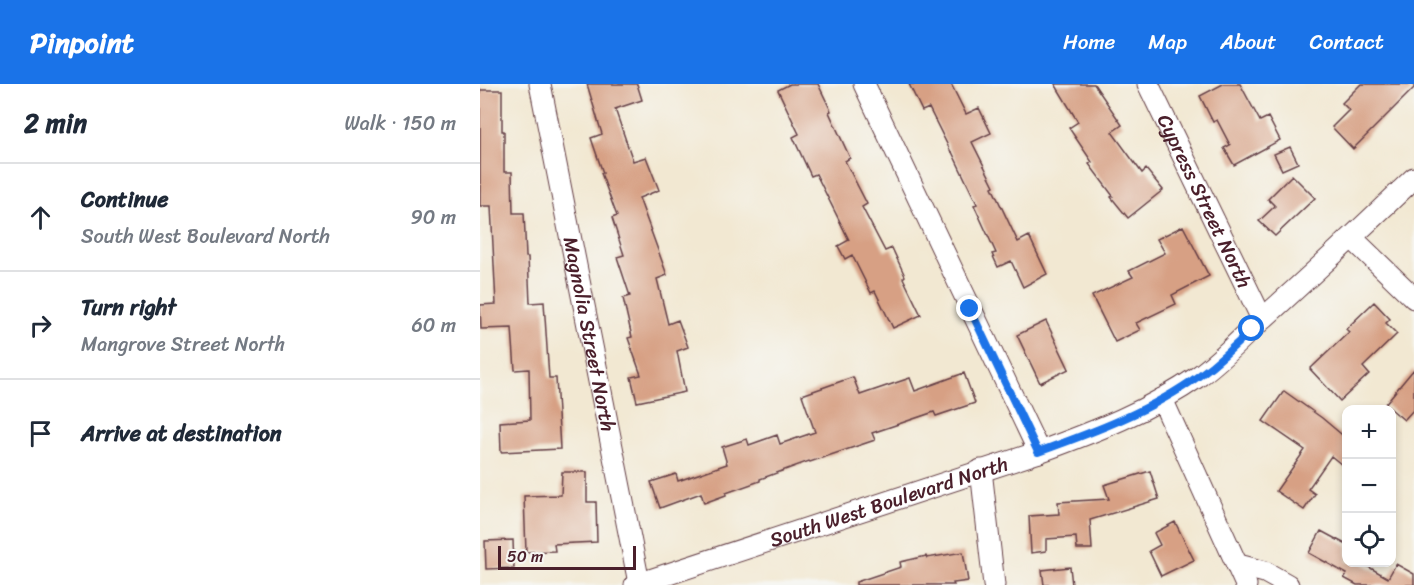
<!DOCTYPE html>
<meta charset="utf-8">
<style>
:root{--surface:#fff;--page:#f2f2f3;--text:#1f2937;--muted:#747a83;--line:#e0e1e3;--accent:#1a73e8}
body{margin:0;font-family:Sriracha,sans-serif;background:var(--page);color:var(--text)}
.controls{position:absolute;right:18px;bottom:18px;display:grid;overflow:hidden;border-radius:12px;box-shadow:0 3px 9px #0003}
.controls button{width:54px;height:54px;display:grid;place-items:center;padding:0;border:0;border-bottom:2px solid var(--line);background:var(--surface);color:var(--text);font:30px sans-serif}
.scale{position:absolute;left:18px;bottom:15px;width:138px;box-sizing:border-box;padding-left:6px;border:3px solid #4a1f2b;border-top:0;font-size:16px;line-height:21px;white-space:nowrap;color:#4a1f2b;-webkit-text-stroke:4px #f6f6f2;paint-order:stroke}
.stop{position:absolute;width:18px;height:18px;margin:-14px;border:4px solid #1a73e8;border-radius:50%;background:#fff}
.stop.end{background:#1a73e8;border-color:#fff;box-shadow:0 2px 6px #0008}
.list{margin:0;padding:0;list-style:none}
h2{display:flex;justify-content:space-between;align-items:center;height:78px;margin:0;padding:0 24px;font-size:26px}
h2 small{font-size:20px;font-weight:400;color:var(--muted)}
.list li{display:grid;grid-template-columns:39px 1fr auto;gap:18px;align-items:center;box-sizing:border-box;height:108px;padding:0 24px;border-top:2px solid var(--line)}
.list b{display:block;font-size:22px;white-space:nowrap}
.list p{margin:0;font-size:20px;white-space:nowrap;color:var(--muted)}
.list em{font-size:20px;font-style:normal;color:var(--muted)}
.icon{flex:none;width:33px;height:33px;fill:none;stroke:currentColor;stroke-width:2;stroke-linecap:round;stroke-linejoin:round}
.map{position:relative;flex:none;width:934px;height:501px;overflow:hidden}
header{display:flex;align-items:center;gap:36px;box-sizing:border-box;height:84px;padding:0 30px;background:var(--accent);color:#fff}
header strong{font-size:28px}
nav{display:flex;gap:33px;margin-inline-start:auto;font-size:21px}
main{display:flex}
aside{flex:1;background:var(--surface)}
.map>svg:first-child{display:block}
.building{fill:#d7a084}
.lines{fill:none;stroke-linecap:round;stroke-linejoin:round}
.minor-casing{stroke:#633d44;stroke-width:23}
.minor{stroke:#fff;stroke-width:21}
.route{stroke:#1a73e8;stroke-width:8}
.labels{text-anchor:middle;dominant-baseline:central;stroke-width:4.5;stroke-linejoin:round;paint-order:stroke}
.street-label{font-size:20px;fill:#4a1f2b;stroke:#f6f6f2}
</style>
<header>
<strong>Pinpoint</strong>
<nav><a>Home</a><a>Map</a><a>About</a><a>Contact</a></nav>
</header>
<main>
<aside>
<h2>2 min<small>Walk · 150 m</small></h2>
<ul class="list">
<li><svg class="icon" aria-label="ahead" viewBox="0 0 24 24"><path d="M12 20V5M6 11l6-6 6 6"/></svg><div><b>Continue</b><p>South West Boulevard North</p></div><em>90 m</em></li>
<li><svg class="icon" aria-label="right" viewBox="0 0 24 24"><path d="M7 20v-9h11M14 6l5 5-5 5"/></svg><div><b>Turn right</b><p>Mangrove Street North</p></div><em>60 m</em></li>
<li><svg class="icon" aria-label="arrive" viewBox="0 0 24 24"><path d="M6 21V4h12l-3 4 3 4H6"/></svg><div><b>Arrive at destination</b></div></li>
</ul>
</aside>
<div class="map">
<svg width="934" height="501" viewBox="0 0 934 501">
<rect width="100%" height="100%" fill="#f6f6f2"/>
<filter id="ink" filterUnits="userSpaceOnUse"><feTurbulence type="fractalNoise" baseFrequency=".0167" numOctaves="2"/><feDisplacementMap in="SourceGraphic" scale="12" xChannelSelector="R" yChannelSelector="G"/><feConvolveMatrix kernelMatrix="1 2 1 2 8 2 1 2 1" color-interpolation-filters="sRGB"/></filter>
<filter id="wash" filterUnits="userSpaceOnUse"><feTurbulence type="fractalNoise" baseFrequency=".008" numOctaves="4" result="noise"/><feDisplacementMap in="SourceGraphic" scale="24" xChannelSelector="R" yChannelSelector="G"/><feGaussianBlur stdDeviation="1.35" result="paint"/><feColorMatrix in="noise" values="0 0 0 0 0 0 0 0 0 0 0 0 0 0 0 0 0 1.4 0 .05"/><feComposite in="paint" operator="in"/></filter>
<g filter="url(#wash)">
<rect width="100%" height="100%" fill="#f2e8d2"/>
<g id="blocks">
<path class="building" d="M 107,0 L 157,0 L 162,16 L 135,25 L 153,77 L 166,73 L 179,106 L 159,114 L 187,191 L 177,195 L 188,240 L 198,236 L 208,263 L 197,267 L 205,308 L 157,318 L 151,293 L 161,291 L 148,254 L 152,253 L 143,214 L 150,212 L 137,173 L 144,171 L 132,134 L 137,132 L 121,89 L 123,89 L 111,54 L 122,50 Z
M 310,0 L 338,0 L 351,27 L 349,28 L 370,74 L 365,77 L 387,120 L 382,123 L 405,167 L 412,164 L 425,192 L 423,194 L 441,231 L 413,244 L 395,207 L 391,209 L 372,171 L 365,175 L 358,162 L 369,156 L 336,90 L 331,92 L 313,53 L 319,50 L 298,6 Z
M 429,0 L 471,0 L 486,30 L 499,24 L 511,49 L 492,58 L 514,102 L 512,103 L 538,158 L 549,152 L 567,190 L 543,203 L 531,177 L 518,183 L 512,170 L 516,169 L 494,121 L 497,120 L 472,68 L 471,68 L 449,24 L 442,27 Z
M 575,0 L 614,0 L 642,41 L 632,48 L 662,89 L 666,85 L 683,106 L 648,134 L 631,113 L 633,112 L 609,80 L 612,78 L 589,44 L 598,38 Z
M 743,0 L 760,0 L 780,37 L 788,33 L 800,56 L 754,81 L 744,64 L 750,61 L 737,36 L 733,38 L 720,12 Z
M 881,0 L 934,0 L 934,4 L 873,65 L 852,43 L 869,26 L 862,19 Z
M 0,6 L 22,6 L 22,47 L 24,47 L 24,88 L 32,88 L 33,129 L 44,129 L 46,173 L 48,173 L 50,219 L 64,218 L 69,294 L 76,294 L 80,365 L 21,368 L 20,338 L 50,336 L 49,285 L 35,286 L 32,244 L 1,245 L 0,221 L 16,220 L 11,122 L 0,122 Z
M 810,63 L 818,79 L 802,86 L 794,70 Z
M 812,91 L 835,114 L 795,152 L 779,137 L 795,122 L 788,115 Z
M 703,142 L 729,192 L 692,211 L 696,220 L 656,239 L 660,246 L 635,258 L 612,212 L 653,193 L 649,187 L 685,169 L 677,155 Z
M 894,218 L 910,235 L 906,239 L 917,250 L 883,283 L 889,290 L 860,317 L 830,285 L 869,248 L 866,245 Z
M 566,237 L 589,285 L 560,299 L 537,251 Z
M 934,285 L 934,325 L 924,336 L 905,320 Z
M 484,289 L 495,319 L 456,332 L 454,328 L 392,349 L 395,356 L 330,378 L 329,377 L 280,395 L 280,397 L 246,409 L 246,411 L 224,419 L 221,409 L 180,424 L 171,398 L 196,390 L 198,397 L 247,380 L 242,363 L 267,355 L 269,361 L 297,351 L 300,360 L 335,348 L 322,311 L 373,293 L 380,311 L 430,294 L 435,307 Z
M 804,307 L 842,334 L 867,355 L 867,385 L 851,372 L 828,405 L 835,410 L 824,426 L 796,407 L 825,366 L 783,337 Z
M 670,387 L 679,415 L 610,436 L 612,465 L 597,465 L 596,453 L 566,455 L 566,467 L 551,469 L 549,432 L 579,430 L 578,418 L 629,415 L 624,401 Z
M 82,388 L 107,388 L 107,418 L 116,418 L 117,458 L 74,460 L 75,467 L 46,468 L 44,412 L 81,411 Z
M 695,438 L 714,476 L 681,492 L 669,467 L 680,461 L 674,449 Z
M 841,447 L 867,461 L 867,478 L 880,478 L 908,494 L 916,480 L 934,490 L 934,501 L 877,501 L 864,494 L 867,490 L 829,469 Z
M 33,456 L 34,484 L 6,485 L 5,457 Z
M 483,468 L 488,497 L 473,499 L 474,501 L 376,501 L 376,498 L 421,483 L 420,478 L 446,472 L 447,474 Z
M 590,483 L 592,501 L 564,501 L 562,486 Z"/>
</g>
</g>
<g filter="url(#ink)">
<use href="#blocks" fill-opacity="0" stroke="#633d44" stroke-width="1.5"/>
<g class="lines">
<defs>
<g id="minor">
<path id="s1" d="M 60,0 L 159,499"/>
<path d="M 384,0 L 559,368"/>
<path id="s2" d="M 668,0 L 782,235"/>
<path d="M 872,154 L 934,214"/>
<path d="M 682,315 L 766,501"/>
<path d="M 501,386 L 514,501"/>
<path d="M 758,481 L 785,488 L 808,501"/>
<path id="s3" d="M 155,501 L 559,368 C 614,348 671,326 719,292 C 744,274 764,251 787,231 C 837,186 886,140 934,94"/>
</g>
</defs>
<use href="#minor" class="minor-casing"/>
<use href="#minor" class="minor"/>
</g>
</g>
<g class="lines" filter="url(#ink)">
<path class="route" d="M 490,225 L 558,368 C 614,348 673,326 720,291 C 739,277 756,261 772,245"/>
</g>
<g class="labels">
<g class="street-label">
<text stroke="none"><textPath href="#s2" startOffset="130">Cypress Street North</textPath></text>
<text stroke="none"><textPath href="#s1" startOffset="255">Magnolia Street North</textPath></text>
<text stroke="none"><textPath href="#s3" startOffset="267">South West Boulevard North</textPath></text>
</g>
</g>
</svg>
<div class="controls">
<button>+</button>
<button>−</button>
<button><svg class="icon" aria-label="locate" viewBox="0 0 24 24"><circle cx="12" cy="12" r="6"/><path d="M12 2v4M12 18v4M2 12h4M18 12h4"/></svg></button>
</div>
<div class="scale">50 m</div>
<div class="stop" style="left:772px;top:245px"></div>
<div class="stop end" style="left:490px;top:225px"></div>
</div>
</main>
